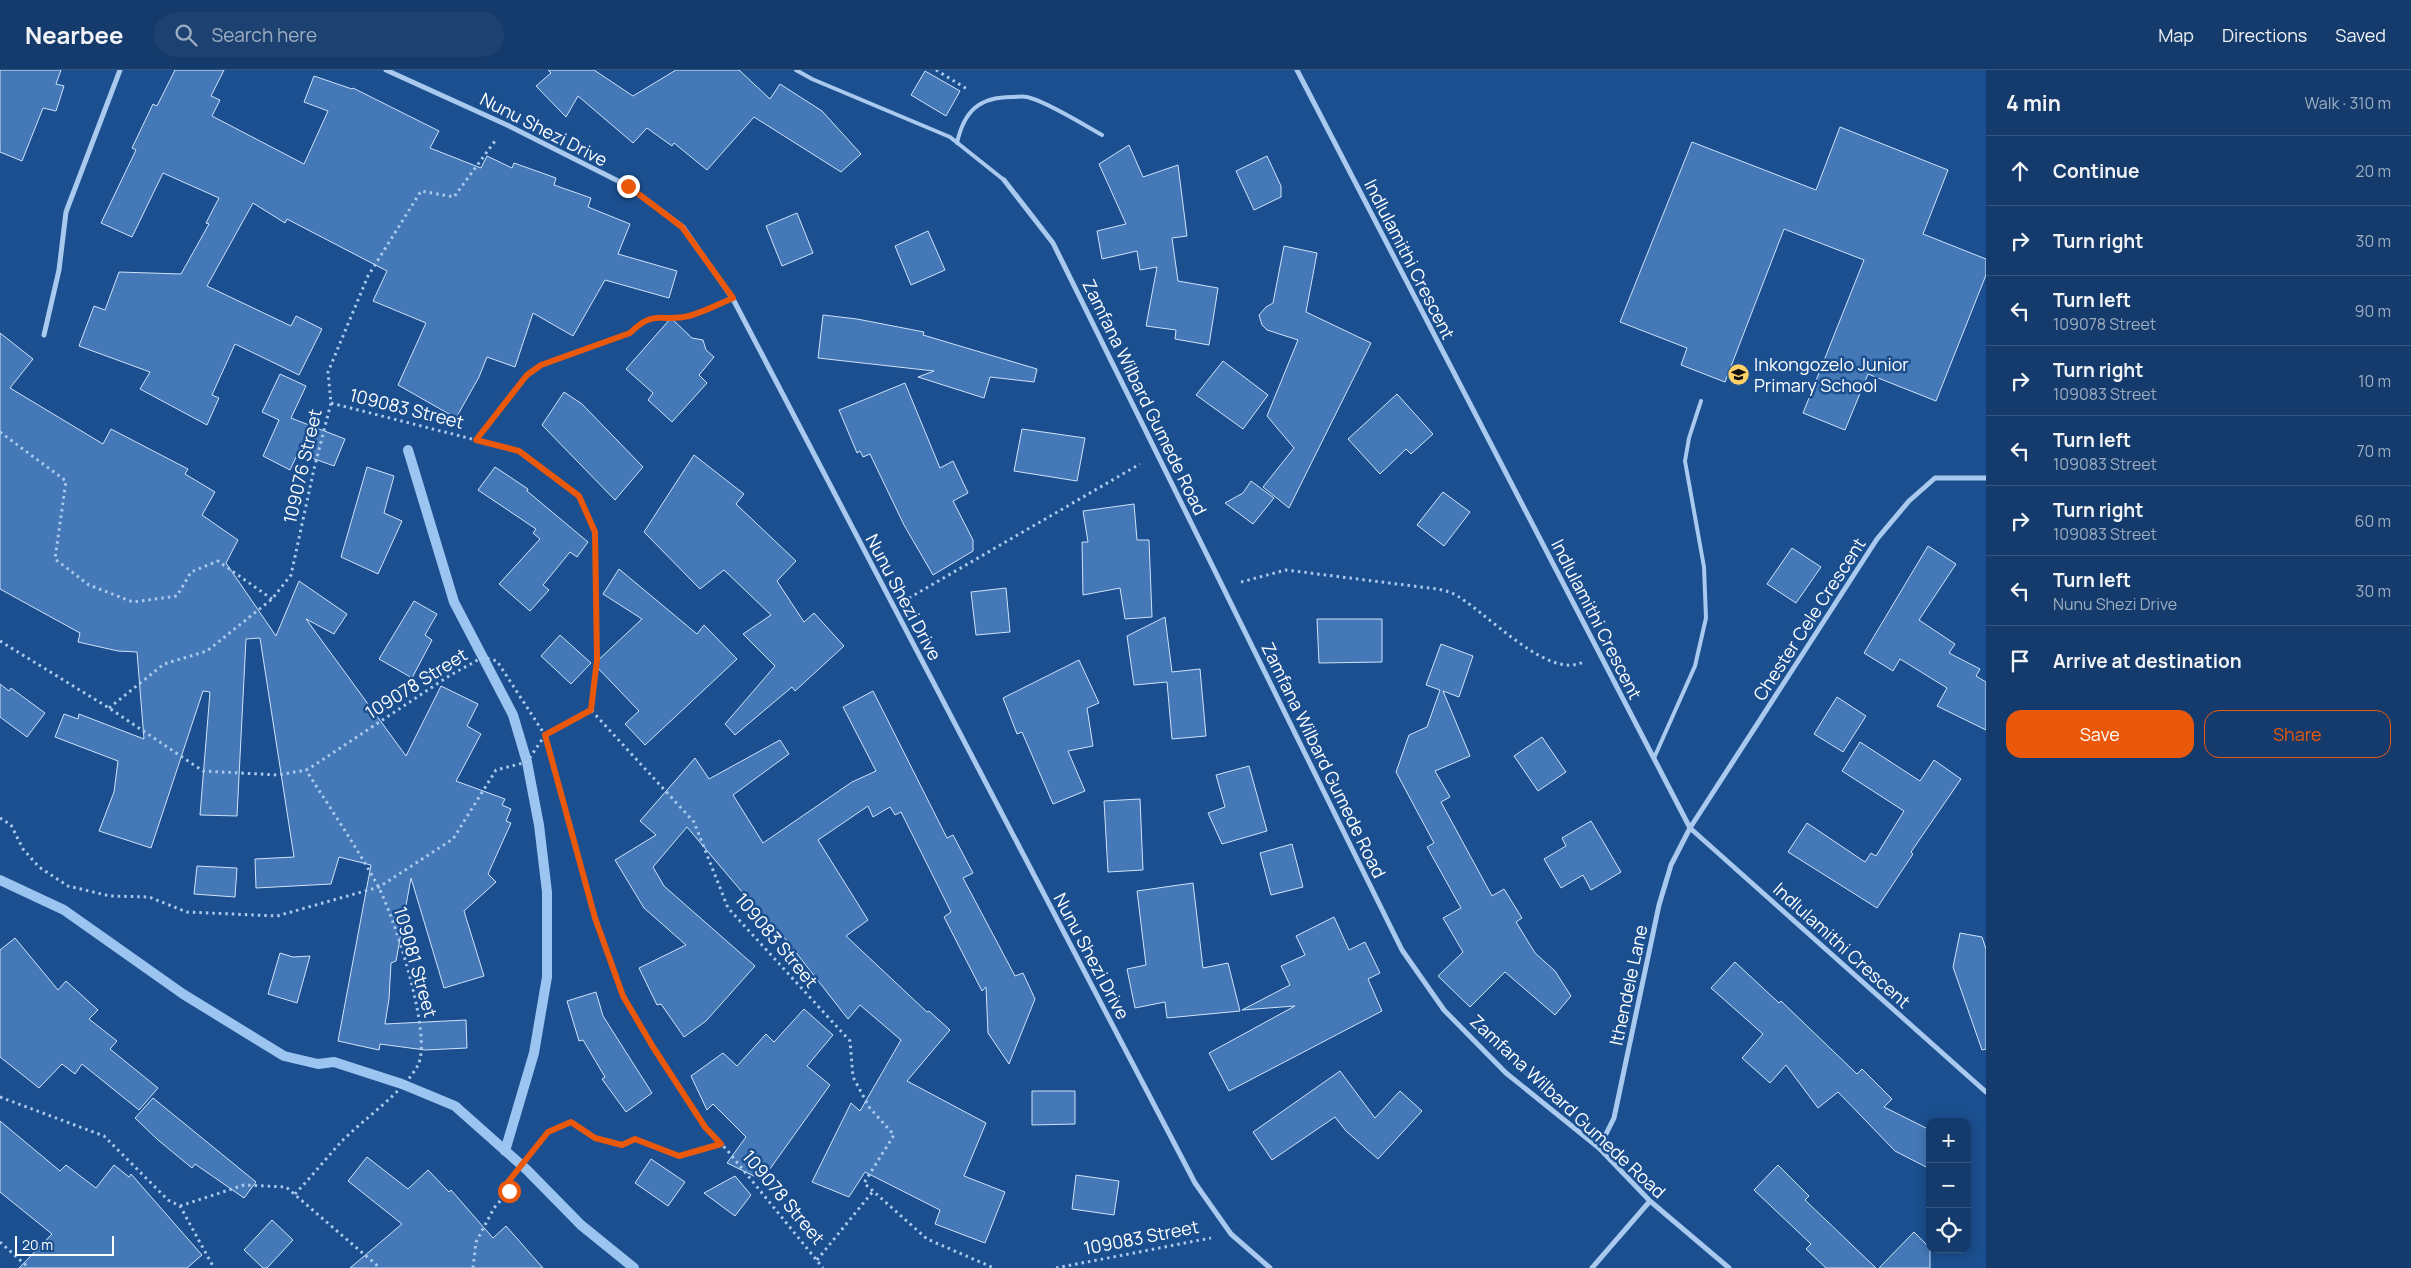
<!DOCTYPE html>
<meta charset="utf-8">
<style>
:root{--surface:#143b6b;--page:#1d4271;--text:#f1f3f6;--muted:#9dadc1;--line:#33557e;--accent:#ea580c}
body{margin:0;font-family:Manrope,sans-serif;background:var(--page);color:var(--text)}
.controls{position:absolute;right:15px;bottom:15px;display:grid;overflow:hidden;border-radius:10px;box-shadow:0 2px 12px #0003}
.controls button{width:45px;height:45px;display:grid;place-items:center;padding:0;border:0;border-bottom:1px solid var(--line);background:var(--surface);color:var(--text);font:25px sans-serif}
.scale{position:absolute;left:15px;bottom:12px;width:99px;box-sizing:border-box;padding-left:5px;border:2px solid #fff;border-top:0;font-size:14px;line-height:18px;white-space:nowrap;color:#fff;-webkit-text-stroke:4px #1b4f8f;paint-order:stroke}
.stop{position:absolute;width:15px;height:15px;margin:-11px;border:4px solid #ea580c;border-radius:50%;background:#fff}
.stop.end{background:#ea580c;border-color:#fff;box-shadow:0 1px 5px #0008}
.list{margin:0;padding:0;list-style:none}
h2{display:flex;justify-content:space-between;align-items:center;height:65px;margin:0;padding:0 20px;font-size:21px}
h2 small{font-size:16px;font-weight:400;color:var(--muted)}
.list li{display:grid;grid-template-columns:32px 1fr auto;gap:15px;align-items:center;box-sizing:border-box;height:70px;padding:0 20px;border-top:1px solid var(--line)}
.list b{display:block;font-size:19px;white-space:nowrap}
.list p{margin:0;font-size:16px;white-space:nowrap;color:var(--muted)}
.list em{font-size:16px;font-style:normal;color:var(--muted)}
.actions{display:flex;gap:10px;padding:15px 20px}
.actions a{flex:1;padding:11px 0;border:1px solid var(--accent);border-radius:15px;text-align:center;font-size:18px;color:var(--accent)}
.actions .main{background:var(--accent);color:#fff}
.icon{flex:none;width:28px;height:28px;fill:none;stroke:currentColor;stroke-width:2;stroke-linecap:round;stroke-linejoin:round}
.map{position:relative;flex:none;width:1986px;height:1198px;overflow:hidden}
header{display:flex;align-items:center;gap:30px;box-sizing:border-box;height:70px;padding:0 25px;background:var(--surface);border-bottom:1px solid var(--line)}
header strong{font-size:24px}
nav{display:flex;gap:28px;margin-inline-start:auto;font-size:18px}
.search{width:350px;height:45px;background:var(--page);display:flex;align-items:center;gap:12px;box-sizing:border-box;padding:0 18px;border-radius:28px;color:var(--muted);font-size:19px}
main{display:flex}
aside{flex:1;background:var(--surface)}
.map>svg:first-child{display:block}
.lines{fill:none;stroke-linecap:round;stroke-linejoin:round}
.stream{stroke:#9cc4f0;stroke-width:10}
.building{fill:#4478b7;stroke:#cfe3fa}
.path{stroke:#a9c9ee;stroke-width:3;stroke-dasharray:2.5 4;stroke-linecap:butt}
.lane{stroke:#a9c9ee;stroke-width:4}
.street{stroke:#a9c9ee;stroke-width:5}
.route{stroke:#ea580c;stroke-width:6}
.labels{text-anchor:middle;dominant-baseline:central;stroke-width:5;stroke-linejoin:round;paint-order:stroke}
.street-label{font-size:18px;fill:#fff;stroke:#1b4f8f}
.poi-label{font-size:18px;fill:#fff;stroke:#1b4f8f;text-anchor:start}
</style>
<header>
<strong>Nearbee</strong>
<div class="search"><svg class="icon" aria-label="search" viewBox="0 0 24 24"><circle cx="10" cy="10" r="6"/><path d="M15 15l6 6"/></svg>Search here</div>
<nav><a>Map</a><a>Directions</a><a>Saved</a></nav>
</header>
<main>
<div class="map">
<svg width="1986" height="1198" viewBox="0 0 1986 1198">
<rect width="100%" height="100%" fill="#1b4f8f"/>
<g class="lines">
<path class="stream" d="M 408,380 L 454,532 L 513,645 L 527,692 L 539,755 L 547,822 L 547,907 L 534,983 L 505,1081
M 0,810 L 64,840 L 183,924 L 284,986 L 318,994 L 334,992 L 402,1014 L 455,1036 L 527,1100 L 581,1155 L 634,1198"/>
</g>
<path class="building" d="M 0,0 L 61,0 L 56,14 L 64,16 L 56,41 L 43,38 L 22,91 L 0,82 Z
M 175,0 L 224,0 L 211,26 L 220,30 L 212,46 L 304,94 L 328,41 L 304,32 L 314,6 L 352,19 L 353,18 L 439,61 L 430,78 L 481,98 L 487,86 L 512,98 L 514,93 L 556,108 L 554,115 L 591,128 L 588,137 L 630,154 L 618,184 L 677,201 L 669,228 L 605,210 L 573,266 L 533,243 L 515,297 L 487,287 L 479,307 L 456,348 L 398,315 L 426,253 L 373,231 L 387,201 L 287,149 L 285,153 L 253,133 L 207,216 L 291,256 L 296,246 L 322,259 L 299,305 L 235,274 L 212,325 L 219,328 L 207,355 L 140,319 L 150,302 L 79,276 L 94,236 L 105,240 L 119,202 L 181,204 L 209,154 L 206,153 L 219,128 L 163,103 L 132,167 L 101,153 L 136,80 L 132,78 L 153,34 L 157,36 Z
M 548,0 L 594,0 L 633,26 L 676,0 L 739,0 L 770,29 L 780,14 L 822,41 L 861,84 L 841,102 L 754,47 L 707,100 L 674,73 L 672,76 L 647,58 L 633,73 L 578,26 L 566,47 L 536,16 L 551,3 Z
M 925,1 L 960,21 L 946,46 L 911,25 Z
M 1840,57 L 1948,100 L 1923,164 L 1986,189 L 1986,205 L 1936,331 L 1868,304 L 1845,360 L 1803,343 L 1864,190 L 1784,159 L 1725,312 L 1681,295 L 1687,278 L 1620,252 L 1692,72 L 1816,120 Z
M 1129,75 L 1143,107 L 1178,95 L 1187,166 L 1172,168 L 1178,211 L 1218,218 L 1209,275 L 1175,269 L 1176,260 L 1146,256 L 1157,197 L 1140,200 L 1137,181 L 1102,189 L 1097,161 L 1126,154 L 1099,94 Z
M 1267,86 L 1281,116 L 1281,127 L 1254,140 L 1236,101 Z
M 797,143 L 813,183 L 782,196 L 766,156 Z
M 928,161 L 945,200 L 911,215 L 895,176 Z
M 1284,176 L 1317,183 L 1306,242 L 1371,273 L 1289,438 L 1263,417 L 1294,378 L 1267,346 L 1298,270 L 1267,260 L 1262,255 L 1259,245 L 1266,237 L 1273,233 Z
M 823,245 L 857,249 L 924,262 L 923,265 L 1037,299 L 1034,312 L 990,307 L 984,328 L 918,307 L 934,301 L 818,288 Z
M 671,248 L 692,268 L 703,270 L 706,280 L 714,287 L 699,305 L 707,313 L 672,352 L 648,330 L 653,323 L 626,299 Z
M 0,263 L 33,289 L 10,318 L 103,374 L 111,359 L 188,399 L 185,404 L 215,422 L 202,445 L 238,470 L 226,493 L 276,566 L 299,511 L 347,544 L 334,564 L 306,549 L 406,686 L 441,616 L 478,634 L 467,656 L 481,664 L 456,711 L 505,729 L 502,735 L 511,739 L 506,751 L 511,753 L 488,804 L 496,812 L 464,841 L 484,906 L 444,918 L 411,808 L 396,891 L 391,893 L 389,929 L 385,954 L 466,950 L 467,978 L 425,980 L 380,974 L 379,980 L 338,971 L 371,795 L 339,787 L 331,814 L 256,818 L 255,789 L 294,787 L 260,568 L 246,569 L 237,746 L 200,745 L 210,622 L 203,621 L 151,778 L 99,761 L 114,722 L 118,691 L 55,667 L 64,644 L 78,649 L 79,644 L 144,669 L 137,582 L 118,581 L 78,572 L 80,563 L 0,519 Z
M 1223,291 L 1268,325 L 1243,359 L 1196,325 Z
M 280,304 L 306,316 L 291,348 L 345,369 L 334,396 L 298,383 L 290,400 L 263,386 L 279,350 L 262,342 Z
M 905,313 L 940,398 L 953,391 L 968,423 L 953,431 L 973,470 L 973,481 L 933,505 L 904,455 L 870,384 L 863,387 L 860,381 L 857,383 L 839,340 Z
M 564,322 L 582,334 L 643,397 L 615,430 L 542,355 Z
M 1397,324 L 1433,364 L 1411,384 L 1406,379 L 1380,404 L 1348,369 Z
M 1022,359 L 1085,368 L 1077,411 L 1014,401 Z
M 694,385 L 744,424 L 736,434 L 796,491 L 777,511 L 804,552 L 814,543 L 844,576 L 795,621 L 792,617 L 735,665 L 725,654 L 775,596 L 743,564 L 771,545 L 724,500 L 700,519 L 644,462 Z
M 367,397 L 394,406 L 384,443 L 402,451 L 378,504 L 341,487 Z
M 495,397 L 528,419 L 527,421 L 588,472 L 577,487 L 570,482 L 543,515 L 549,520 L 530,541 L 499,514 L 540,469 L 533,463 L 536,459 L 478,420 Z
M 1251,411 L 1274,428 L 1253,454 L 1225,433 L 1243,423 Z
M 1443,422 L 1470,442 L 1444,476 L 1417,455 Z
M 1134,434 L 1137,470 L 1149,470 L 1152,547 L 1125,549 L 1120,518 L 1083,525 L 1082,472 L 1088,472 L 1083,441 Z
M 1928,476 L 1956,494 L 1919,550 L 1955,574 L 1949,583 L 1980,599 L 1976,606 L 1986,612 L 1986,660 L 1937,636 L 1947,618 L 1900,589 L 1893,601 L 1864,583 Z
M 1792,478 L 1821,497 L 1796,533 L 1767,514 Z
M 619,499 L 697,564 L 704,555 L 737,589 L 645,675 L 625,654 L 639,641 L 594,594 L 642,549 L 603,524 Z
M 1006,518 L 1010,562 L 976,565 L 971,522 Z
M 414,531 L 437,544 L 425,565 L 432,570 L 412,608 L 379,589 Z
M 1165,547 L 1172,602 L 1200,599 L 1206,666 L 1172,669 L 1167,612 L 1134,615 L 1127,566 Z
M 1317,549 L 1382,549 L 1382,592 L 1319,593 Z
M 560,565 L 591,593 L 571,614 L 541,586 Z
M 1441,574 L 1473,586 L 1459,627 L 1443,621 L 1470,686 L 1435,701 L 1450,727 L 1441,732 L 1492,826 L 1504,819 L 1522,848 L 1516,852 L 1535,883 L 1555,901 L 1571,926 L 1555,945 L 1505,902 L 1470,937 L 1438,906 L 1463,882 L 1443,848 L 1461,838 L 1427,777 L 1434,773 L 1396,702 L 1409,665 L 1427,657 L 1440,620 L 1426,615 Z
M 1079,590 L 1099,633 L 1087,638 L 1093,676 L 1068,681 L 1085,721 L 1053,734 L 1022,662 L 1017,664 L 1003,628 Z
M 0,614 L 9,621 L 11,618 L 45,643 L 27,667 L 0,647 Z
M 873,621 L 947,768 L 953,765 L 973,803 L 963,808 L 1015,906 L 1023,903 L 1035,929 L 1009,994 L 988,963 L 986,917 L 982,921 L 944,847 L 951,842 L 901,742 L 895,745 L 890,737 L 873,747 L 868,736 L 818,770 L 868,850 L 846,866 L 927,942 L 929,941 L 950,960 L 907,1011 L 986,1053 L 964,1106 L 1005,1122 L 985,1173 L 935,1154 L 940,1140 L 865,1102 L 849,1127 L 812,1112 L 851,1033 L 860,1041 L 901,970 L 860,935 L 848,949 L 783,866 L 781,868 L 687,757 L 653,797 L 664,816 L 755,896 L 706,951 L 684,967 L 661,934 L 657,935 L 639,898 L 686,875 L 644,838 L 615,790 L 656,765 L 640,751 L 695,688 L 709,709 L 780,670 L 789,684 L 733,725 L 763,773 L 852,712 L 876,701 L 843,637 Z
M 1837,627 L 1866,646 L 1843,682 L 1814,664 Z
M 1542,667 L 1566,702 L 1538,721 L 1514,686 Z
M 1860,672 L 1920,711 L 1934,690 L 1961,709 L 1911,782 L 1913,784 L 1877,838 L 1788,782 L 1807,753 L 1865,792 L 1871,783 L 1876,786 L 1904,741 L 1842,701 Z
M 1249,696 L 1267,761 L 1222,774 L 1208,743 L 1225,737 L 1216,705 Z
M 1140,729 L 1143,800 L 1108,802 L 1104,731 Z
M 1591,751 L 1621,802 L 1591,820 L 1583,805 L 1561,818 L 1544,789 L 1566,776 L 1562,768 Z
M 1292,774 L 1303,817 L 1271,825 L 1260,783 Z
M 197,796 L 237,798 L 235,827 L 194,824 Z
M 1193,813 L 1203,898 L 1228,893 L 1240,941 L 1167,948 L 1165,932 L 1135,938 L 1127,899 L 1146,895 L 1137,821 Z
M 1334,847 L 1349,880 L 1365,872 L 1380,903 L 1368,909 L 1382,941 L 1229,1021 L 1209,983 L 1295,936 L 1242,940 L 1290,915 L 1281,896 L 1305,885 L 1296,866 Z
M 1960,863 L 1982,867 L 1986,879 L 1986,979 L 1982,980 L 1953,897 Z
M 15,868 L 58,920 L 66,911 L 98,940 L 89,949 L 117,971 L 110,979 L 158,1018 L 139,1040 L 82,994 L 75,1004 L 62,994 L 39,1018 L 0,987 L 0,880 Z
M 280,883 L 293,887 L 310,886 L 297,933 L 268,924 Z
M 1735,892 L 1779,933 L 1781,931 L 1857,1004 L 1862,999 L 1892,1029 L 1884,1037 L 1930,1060 L 1930,1099 L 1895,1081 L 1838,1022 L 1818,1038 L 1786,995 L 1770,1013 L 1742,988 L 1763,964 L 1711,918 Z
M 596,922 L 603,946 L 652,1023 L 626,1042 L 602,1009 L 605,1007 L 583,970 L 579,971 L 567,931 Z
M 804,939 L 833,965 L 807,996 L 830,1015 L 762,1110 L 727,1093 L 746,1067 L 713,1034 L 707,1040 L 691,1006 L 723,983 L 737,996 L 766,964 L 774,972 Z
M 1340,1001 L 1375,1048 L 1400,1021 L 1422,1041 L 1378,1089 L 1346,1061 L 1335,1047 L 1272,1090 L 1253,1062 Z
M 1032,1021 L 1075,1021 L 1075,1054 L 1032,1055 Z
M 153,1028 L 256,1112 L 244,1128 L 195,1094 L 192,1098 L 158,1070 L 135,1048 Z
M 0,1051 L 60,1101 L 66,1095 L 96,1118 L 114,1095 L 129,1107 L 131,1104 L 202,1185 L 187,1198 L 19,1198 L 52,1164 L 0,1122 Z
M 367,1087 L 408,1119 L 428,1100 L 449,1122 L 451,1120 L 493,1168 L 506,1156 L 543,1198 L 350,1198 L 402,1154 L 348,1111 Z
M 651,1089 L 685,1112 L 668,1136 L 635,1113 Z
M 1778,1095 L 1809,1126 L 1805,1130 L 1876,1198 L 1826,1198 L 1806,1179 L 1811,1174 L 1754,1120 Z
M 1076,1105 L 1119,1111 L 1114,1145 L 1072,1139 Z
M 735,1106 L 751,1125 L 735,1146 L 704,1123 Z
M 272,1150 L 293,1170 L 267,1198 L 263,1198 L 244,1180 Z
M 1914,1162 L 1930,1178 L 1930,1198 L 1879,1198 Z"/>
<g class="lines">
<path class="path" d="M 936,0 L 967,19
M 331,333 L 519,381 L 579,426 L 595,462 L 597,590 L 591,640 L 694,752 L 728,838 L 850,971 L 853,1007 L 869,1037 L 894,1065 L 864,1113 L 927,1169 L 994,1198
M 0,362 L 66,411 L 55,489 L 89,515 L 133,532 L 177,526 L 191,502 L 218,491 L 272,529
M 475,370 L 527,305 L 541,295 L 630,263 C 655,238 662,253 689,246 C 697,244 706,239 715,236
M 1241,512 L 1286,500 L 1437,519 C 1442,520 1447,521 1452,523 C 1483,538 1547,611 1583,592
M 909,528 L 1140,394
M 0,571 L 109,638 L 203,701 L 278,705 L 306,700 L 313,696 L 449,606 L 483,587 L 497,591 L 545,665 L 595,848 L 623,926 L 653,977 L 705,1057 L 727,1080 L 823,1198
M 109,638 L 164,594 L 207,581 L 272,529 L 291,505 L 314,399 L 331,333 L 328,302 L 368,206 L 421,121 L 454,127 L 495,71
M 0,748 L 11,755 L 23,779 L 39,797 L 68,816 L 110,826 L 149,827 L 187,842 L 277,846 L 379,817 L 453,769 L 496,700 L 527,692 L 545,665 L 591,640
M 0,1027 L 104,1066 L 168,1130 L 180,1136 L 214,1198
M 295,1124 C 310,1108 325,1090 340,1073 C 362,1050 404,1022 418,995 C 433,966 394,846 378,816 C 356,776 330,738 306,700
M 180,1136 L 244,1115 L 286,1117 L 380,1198
M 0,1172 L 29,1198
M 817,1190 L 874,1120
M 473,1198 L 476,1172 L 494,1138 L 509,1121 L 508,1111 L 548,1062 L 571,1052 L 595,1068 L 622,1075 L 635,1069 L 679,1086 L 721,1074
M 1056,1198 L 1211,1168"/>
<path class="lane" d="M 796,0 L 812,9 L 950,67 L 1004,110
M 957,73 C 964,41 979,27 1012,27 C 1017,27 1023,26 1027,27 C 1046,31 1084,55 1102,65
M 1654,688 L 1695,596 L 1706,548 L 1704,497 L 1685,391 L 1689,368 L 1701,331"/>
<path class="street" d="M 386,0 L 507,55 L 628,116 L 683,157 L 733,229 L 1195,1113 L 1231,1164 L 1270,1198
M 1297,0 L 1690,758 L 1986,1022
M 1004,110 L 1053,173 L 1402,880 L 1444,940 L 1506,1003 L 1599,1078 L 1650,1131 L 1729,1198
M 44,265 L 59,200 L 66,142 L 120,0
M 1599,1078 L 1614,1048 L 1659,835 L 1671,795 L 1690,758 L 1877,469 L 1909,431 L 1935,408 L 1986,408
M 1592,1198 L 1650,1131"/>
</g>
<g class="lines">
<path class="route" d="M 509,1121 L 508,1112 L 548,1062 L 571,1052 L 595,1068 L 622,1075 L 635,1069 L 679,1086 L 721,1074 L 705,1057 L 653,977 L 623,926 L 595,848 L 545,665 L 591,640 L 597,590 L 595,462 L 579,426 L 519,381 L 476,370 L 527,305 L 541,295 L 630,263 C 655,238 662,253 689,246 C 704,242 719,234 733,228 L 682,157 L 628,116"/>
</g>
<defs>
<symbol id="school-disc" viewBox="-11 -11 22 22"><circle r="9.5" fill="#ffd166" stroke="#1b4f8f"/><path d="M0-5L7-2L0 1L-7-2ZM-4 1L0 2.5L4 1V4Q0 6-4 4Z" fill="#111"/></symbol>
</defs>
<g fill-rule="evenodd">
<use href="#school-disc" x="1726" y="292" width="25" height="25"/>
</g>
<g class="labels">
<g class="street-label">
<text transform="translate(544 59) rotate(27)">Nunu Shezi Drive</text>
<text transform="translate(1410 189) rotate(63)">Indlulamithi Crescent</text>
<text transform="translate(1145 327) rotate(64)">Zamfana Wilbard Gumede Road</text>
<text transform="translate(407 338) rotate(14)">109083 Street</text>
<text transform="translate(302 396) rotate(-77)">109076 Street</text>
<text transform="translate(904 527) rotate(62)">Nunu Shezi Drive</text>
<text transform="translate(1597 549) rotate(63)">Indlulamithi Crescent</text>
<text transform="translate(1809 549) rotate(-57)">Chester Cele Crescent</text>
<text transform="translate(416 613) rotate(-32)">109078 Street</text>
<text transform="translate(1324 690) rotate(64)">Zamfana Wilbard Gumede Road</text>
<text transform="translate(777 870) rotate(50)">109083 Street</text>
<text transform="translate(1842 875) rotate(42)">Indlulamithi Crescent</text>
<text transform="translate(1092 886) rotate(62)">Nunu Shezi Drive</text>
<text transform="translate(416 892) rotate(74)">109081 Street</text>
<text transform="translate(1628 915) rotate(-78)">Ithendele Lane</text>
<text transform="translate(1568 1036) rotate(43)">Zamfana Wilbard Gumede Road</text>
<text transform="translate(784 1127) rotate(50)">109078 Street</text>
<text transform="translate(1141 1167) rotate(-11)">109083 Street</text>
</g>
<g class="poi-label">
<text x="1754" y="294">Inkongozelo Junior<tspan x="1754" dy="21">Primary School</tspan></text>
</g>
</g>
</svg>
<div class="controls">
<button>+</button>
<button>−</button>
<button><svg class="icon" aria-label="locate" viewBox="0 0 24 24"><circle cx="12" cy="12" r="6"/><path d="M12 2v4M12 18v4M2 12h4M18 12h4"/></svg></button>
</div>
<div class="scale">20 m</div>
<div class="stop" style="left:509px;top:1121px"></div>
<div class="stop end" style="left:628px;top:116px"></div>
</div>
<aside>
<h2>4 min<small>Walk · 310 m</small></h2>
<ul class="list">
<li><svg class="icon" aria-label="ahead" viewBox="0 0 24 24"><path d="M12 20V5M6 11l6-6 6 6"/></svg><div><b>Continue</b></div><em>20 m</em></li>
<li><svg class="icon" aria-label="right" viewBox="0 0 24 24"><path d="M7 20v-9h11M14 6l5 5-5 5"/></svg><div><b>Turn right</b></div><em>30 m</em></li>
<li><svg class="icon" aria-label="left" viewBox="0 0 24 24"><path d="M17 20v-9H6M10 6l-5 5 5 5"/></svg><div><b>Turn left</b><p>109078 Street</p></div><em>90 m</em></li>
<li><svg class="icon" aria-label="right" viewBox="0 0 24 24"><path d="M7 20v-9h11M14 6l5 5-5 5"/></svg><div><b>Turn right</b><p>109083 Street</p></div><em>10 m</em></li>
<li><svg class="icon" aria-label="left" viewBox="0 0 24 24"><path d="M17 20v-9H6M10 6l-5 5 5 5"/></svg><div><b>Turn left</b><p>109083 Street</p></div><em>70 m</em></li>
<li><svg class="icon" aria-label="right" viewBox="0 0 24 24"><path d="M7 20v-9h11M14 6l5 5-5 5"/></svg><div><b>Turn right</b><p>109083 Street</p></div><em>60 m</em></li>
<li><svg class="icon" aria-label="left" viewBox="0 0 24 24"><path d="M17 20v-9H6M10 6l-5 5 5 5"/></svg><div><b>Turn left</b><p>Nunu Shezi Drive</p></div><em>30 m</em></li>
<li><svg class="icon" aria-label="arrive" viewBox="0 0 24 24"><path d="M6 21V4h12l-3 4 3 4H6"/></svg><div><b>Arrive at destination</b></div></li>
</ul>
<div class="actions"><a class="main">Save</a><a>Share</a></div>
</aside>
</main>
